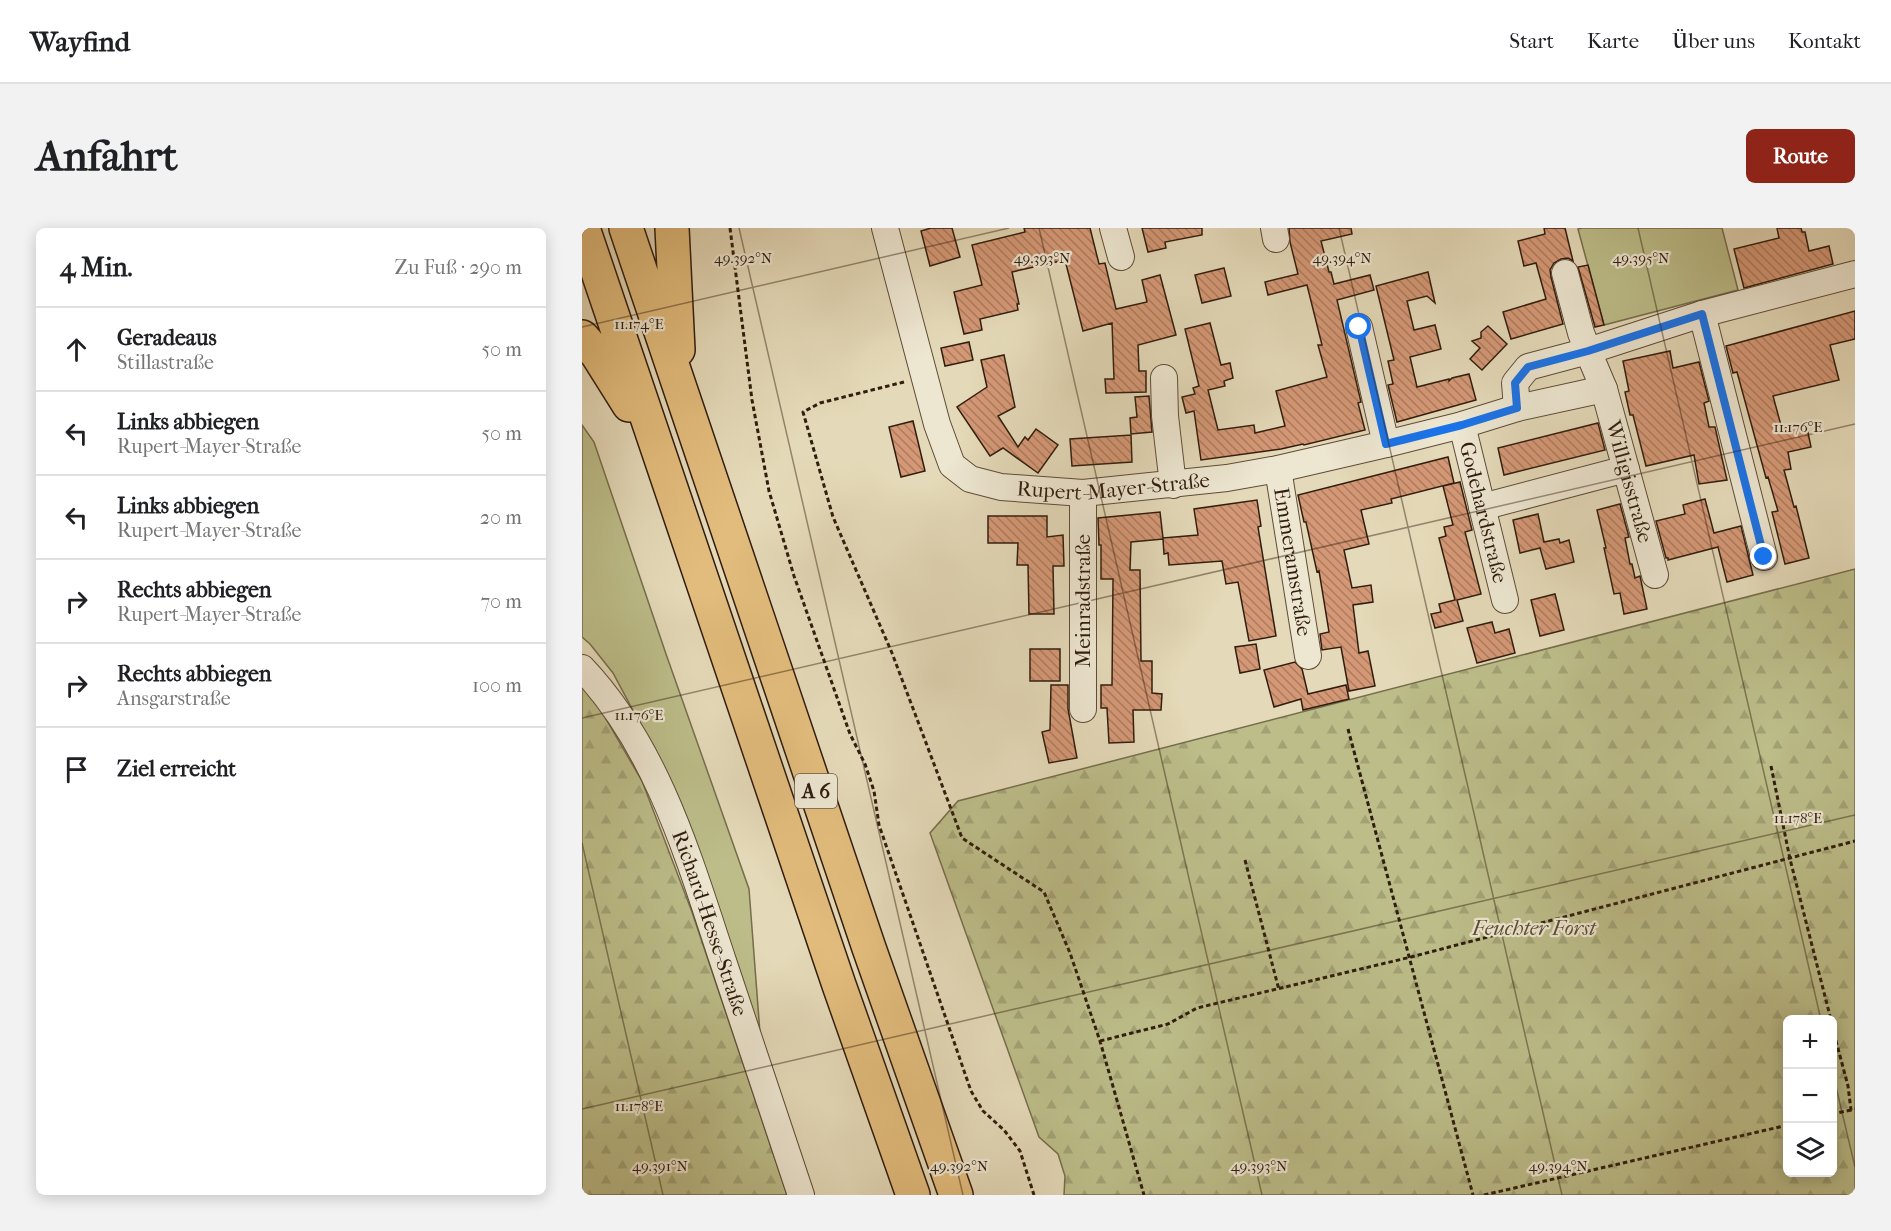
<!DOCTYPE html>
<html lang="de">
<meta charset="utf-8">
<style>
:root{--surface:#fff;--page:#f2f2f2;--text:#202124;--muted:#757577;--line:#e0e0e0;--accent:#8f2418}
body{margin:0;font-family:"IM FELL French Canon",serif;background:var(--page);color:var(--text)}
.controls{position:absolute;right:18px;bottom:18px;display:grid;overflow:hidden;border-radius:9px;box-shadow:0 3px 15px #0003}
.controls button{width:54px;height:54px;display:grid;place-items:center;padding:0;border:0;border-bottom:2px solid var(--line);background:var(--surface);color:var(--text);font:30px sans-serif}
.stop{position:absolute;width:18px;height:18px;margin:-14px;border:4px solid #1a73e8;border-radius:50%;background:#fff}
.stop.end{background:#1a73e8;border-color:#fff;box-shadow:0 2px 6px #0008}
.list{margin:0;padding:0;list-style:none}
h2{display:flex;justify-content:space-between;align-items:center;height:78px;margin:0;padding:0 24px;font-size:26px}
h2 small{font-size:20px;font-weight:400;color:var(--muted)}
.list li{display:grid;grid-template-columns:39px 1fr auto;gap:18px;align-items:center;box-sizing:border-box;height:84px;padding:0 24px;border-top:2px solid var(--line)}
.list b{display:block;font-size:22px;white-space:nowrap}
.list p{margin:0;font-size:20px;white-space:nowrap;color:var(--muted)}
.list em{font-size:20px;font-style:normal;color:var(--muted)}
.icon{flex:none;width:33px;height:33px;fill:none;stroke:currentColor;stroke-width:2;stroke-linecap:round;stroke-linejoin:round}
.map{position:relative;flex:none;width:1273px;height:967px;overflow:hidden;border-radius:9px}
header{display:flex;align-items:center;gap:36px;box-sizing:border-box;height:84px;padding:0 30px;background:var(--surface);border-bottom:2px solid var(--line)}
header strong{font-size:28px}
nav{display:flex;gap:33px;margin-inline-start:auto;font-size:21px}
.intro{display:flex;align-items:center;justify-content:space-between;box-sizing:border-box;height:144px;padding:0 36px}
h1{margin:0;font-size:42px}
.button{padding:15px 27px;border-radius:9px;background:var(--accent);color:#fff;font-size:21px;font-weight:700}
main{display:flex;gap:36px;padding:0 36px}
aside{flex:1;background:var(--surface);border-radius:9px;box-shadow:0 3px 15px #0003}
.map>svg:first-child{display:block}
.grass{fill:#bcbd89;stroke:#766d4c;stroke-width:1.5}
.forest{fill:url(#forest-firs);stroke:#766d4c;stroke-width:1.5;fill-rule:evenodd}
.building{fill:url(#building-back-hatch);stroke:#311d0e;stroke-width:1.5}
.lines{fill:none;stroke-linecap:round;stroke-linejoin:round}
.minor-casing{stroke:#5e4c38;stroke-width:28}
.highway-casing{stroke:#311d0e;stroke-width:36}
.path{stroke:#311d0e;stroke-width:3;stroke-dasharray:4.5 3;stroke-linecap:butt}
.minor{stroke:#ede6d1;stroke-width:26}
.highway{stroke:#e2bc7c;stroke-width:33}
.route{stroke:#1a73e8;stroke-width:8}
.ticks{fill:none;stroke:#311d0e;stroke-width:1.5;stroke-opacity:0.45}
.labels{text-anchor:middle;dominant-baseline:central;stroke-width:4.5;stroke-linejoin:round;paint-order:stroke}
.shield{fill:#ede6d1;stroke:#695948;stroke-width:1.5}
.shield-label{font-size:20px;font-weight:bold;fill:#311d0e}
.street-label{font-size:21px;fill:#311d0e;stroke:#ede6d1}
.park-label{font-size:21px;font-style:italic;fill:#5b4d33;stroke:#ede6d1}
.ticks-label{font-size:15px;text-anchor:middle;fill:#311d0e;stroke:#ede6d1;stroke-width:4.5;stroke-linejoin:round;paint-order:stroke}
</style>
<header>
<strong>Wayfind</strong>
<nav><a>Start</a><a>Karte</a><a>Über uns</a><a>Kontakt</a></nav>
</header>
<div class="intro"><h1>Anfahrt</h1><a class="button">Route</a></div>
<main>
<aside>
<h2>4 Min.<small>Zu Fuß · 290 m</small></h2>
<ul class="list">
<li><svg class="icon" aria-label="ahead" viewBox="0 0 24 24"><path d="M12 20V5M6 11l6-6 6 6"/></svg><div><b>Geradeaus</b><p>Stillastraße</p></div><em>50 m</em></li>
<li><svg class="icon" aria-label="left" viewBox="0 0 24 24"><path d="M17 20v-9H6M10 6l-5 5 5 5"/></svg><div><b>Links abbiegen</b><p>Rupert-Mayer-Straße</p></div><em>50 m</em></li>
<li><svg class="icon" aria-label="left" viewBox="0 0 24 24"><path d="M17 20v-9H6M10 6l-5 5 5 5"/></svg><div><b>Links abbiegen</b><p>Rupert-Mayer-Straße</p></div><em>20 m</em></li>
<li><svg class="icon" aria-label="right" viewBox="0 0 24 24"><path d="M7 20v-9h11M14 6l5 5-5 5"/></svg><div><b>Rechts abbiegen</b><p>Rupert-Mayer-Straße</p></div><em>70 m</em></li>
<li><svg class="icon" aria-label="right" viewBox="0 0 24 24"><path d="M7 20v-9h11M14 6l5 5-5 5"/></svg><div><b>Rechts abbiegen</b><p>Ansgarstraße</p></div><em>100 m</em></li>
<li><svg class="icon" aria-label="arrive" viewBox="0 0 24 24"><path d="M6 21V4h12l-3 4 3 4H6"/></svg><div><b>Ziel erreicht</b></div></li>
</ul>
</aside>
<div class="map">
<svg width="1273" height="967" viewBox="0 0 1273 967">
<defs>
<pattern id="forest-firs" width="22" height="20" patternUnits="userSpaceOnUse" patternTransform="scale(1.5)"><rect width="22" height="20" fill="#bcbd89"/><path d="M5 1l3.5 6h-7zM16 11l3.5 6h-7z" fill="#a2a275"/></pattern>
<pattern id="building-back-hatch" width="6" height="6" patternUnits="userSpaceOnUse" patternTransform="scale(1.5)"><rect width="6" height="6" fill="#d59876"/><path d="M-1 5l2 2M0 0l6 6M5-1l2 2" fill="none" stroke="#ad7b5f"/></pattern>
</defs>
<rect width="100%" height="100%" fill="#e4d9b8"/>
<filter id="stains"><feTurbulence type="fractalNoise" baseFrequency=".00333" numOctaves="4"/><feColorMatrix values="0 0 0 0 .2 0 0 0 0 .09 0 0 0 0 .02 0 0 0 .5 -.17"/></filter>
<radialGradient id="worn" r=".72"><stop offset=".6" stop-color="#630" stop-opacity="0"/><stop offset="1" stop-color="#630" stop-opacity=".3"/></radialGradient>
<path class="grass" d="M 1000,0 L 1140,0 L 1156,62 L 1022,97 L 996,1 Z
M 0,197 L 12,214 L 84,426 L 167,661 L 178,805 L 88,552 L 31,445 L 8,416 L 0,409 Z"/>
<path class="forest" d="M 1273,341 L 1273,967 L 482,967 L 483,948 L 476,926 L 457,909 L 348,605 L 376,573 ZM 1206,792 L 1250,792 L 1250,944 L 1206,944 Z
M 0,457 L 9,465 L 60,553 L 110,684 L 205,967 L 0,967 Z"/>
<path class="building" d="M 349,0 L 370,0 L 378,29 L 348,38 L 339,3 Z
M 442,0 L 508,0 L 517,36 L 523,35 L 534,81 L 565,74 L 560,52 L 578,47 L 594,107 L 556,117 L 557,143 L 564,143 L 564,164 L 524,165 L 523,151 L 532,151 L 530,95 L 501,103 L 483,32 L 430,44 L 437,76 L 435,76 L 436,82 L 398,91 L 400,102 L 382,106 L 372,64 L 400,57 L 390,17 L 443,4 Z
M 560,0 L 620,0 L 620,7 L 583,14 L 584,20 L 566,24 Z
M 707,0 L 769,0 L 770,6 L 739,13 L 747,44 L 749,44 L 752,56 L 788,47 L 792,62 L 755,72 L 779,174 L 776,175 L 783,202 L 722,217 L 721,216 L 699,221 L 619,232 L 612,183 L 604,185 L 600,169 L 613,166 L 611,160 L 617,158 L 603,101 L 628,95 L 639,137 L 648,135 L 651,150 L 642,153 L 643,158 L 626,162 L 636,202 L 672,197 L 673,205 L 703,198 L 694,163 L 745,149 L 736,117 L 740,117 L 725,57 L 686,67 L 683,54 L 716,46 L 708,14 Z
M 962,0 L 983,0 L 991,33 L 986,30 L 979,31 L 972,35 L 968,42 L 969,49 L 981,96 L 929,111 L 921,84 L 964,71 L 954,35 L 942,38 L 936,13 L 963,6 Z
M 1195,0 L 1219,0 L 1220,4 L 1223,4 L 1227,23 L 1247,18 L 1251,36 L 1162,60 L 1152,21 L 1197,10 Z
M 1006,37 L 1022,97 L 1013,99 L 996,39 Z
M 642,40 L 649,68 L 620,75 L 613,47 Z
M 846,44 L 853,75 L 845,68 L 825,73 L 832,102 L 853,97 L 859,121 L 828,129 L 835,159 L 867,151 L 867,153 L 870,150 L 887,146 L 894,172 L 815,194 L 806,157 L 811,156 L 806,133 L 812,132 L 794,58 Z
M 1273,83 L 1273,111 L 1248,117 L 1257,152 L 1191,168 L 1200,201 L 1224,195 L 1229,219 L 1206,224 L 1209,241 L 1202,242 L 1212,279 L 1214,278 L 1227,330 L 1203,336 L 1190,284 L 1196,283 L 1186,249 L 1184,250 L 1155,144 L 1151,145 L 1144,118 Z
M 906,98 L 925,116 L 900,142 L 888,131 L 898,120 L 890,113 L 899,110 L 899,104 Z
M 387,114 L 391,132 L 363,138 L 359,120 Z
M 1088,123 L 1091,140 L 1117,134 L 1127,173 L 1122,175 L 1127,199 L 1133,199 L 1145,252 L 1117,256 L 1112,227 L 1064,238 L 1051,187 L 1048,187 L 1043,164 L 1047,163 L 1041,133 Z
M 422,127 L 433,179 L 416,188 L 436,219 L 443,209 L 446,212 L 454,201 L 476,217 L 456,245 L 421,220 L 408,228 L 375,179 L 405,159 L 399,132 Z
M 567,168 L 570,204 L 549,206 L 548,190 L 555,189 L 553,169 Z
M 331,193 L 343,243 L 319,249 L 307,199 Z
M 1016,195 L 1023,222 L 922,247 L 916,220 Z
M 549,207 L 550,234 L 490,238 L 488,211 Z
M 866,229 L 872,255 L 809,271 L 810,275 L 779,282 L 787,316 L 762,322 L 770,360 L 789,357 L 791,374 L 771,377 L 777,425 L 786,423 L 793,458 L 767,463 L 759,419 L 740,422 L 738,406 L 747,404 L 737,343 L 735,344 L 724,294 L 722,294 L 716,267 Z
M 878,254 L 890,302 L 883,304 L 899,366 L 875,372 L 881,393 L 853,400 L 849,386 L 859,384 L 857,376 L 873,372 L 857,310 L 864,308 L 862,299 L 871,297 L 861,258 Z
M 1123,271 L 1132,305 L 1159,298 L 1171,347 L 1145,354 L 1136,319 L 1086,332 L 1086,330 L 1084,330 L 1074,293 L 1103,286 L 1101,277 Z
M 675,272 L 679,298 L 676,299 L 694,408 L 667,413 L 656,354 L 644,356 L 640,333 L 587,337 L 586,325 L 582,326 L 581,311 L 549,314 L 548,342 L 558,342 L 559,433 L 570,433 L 570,465 L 580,466 L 579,482 L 551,482 L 552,514 L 527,515 L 525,480 L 519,480 L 519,457 L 530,457 L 531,351 L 519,351 L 519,317 L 517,317 L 516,290 L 578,284 L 581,310 L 616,307 L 612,281 Z
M 1038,276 L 1047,309 L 1043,310 L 1048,336 L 1050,336 L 1053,350 L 1058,348 L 1065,381 L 1042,386 L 1038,365 L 1032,366 L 1022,320 L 1024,320 L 1015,282 Z
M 956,286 L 962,314 L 977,311 L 978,315 L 987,312 L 992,334 L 964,341 L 958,320 L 938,325 L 931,292 Z
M 406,288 L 465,288 L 465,309 L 481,307 L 482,338 L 471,338 L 472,386 L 447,386 L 446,337 L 435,337 L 436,315 L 406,315 Z
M 973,366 L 982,402 L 958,408 L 949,372 Z
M 910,394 L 913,405 L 927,401 L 933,425 L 895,435 L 885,400 Z
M 674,416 L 678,441 L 658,445 L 653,419 Z
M 448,421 L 478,421 L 478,453 L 448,453 Z
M 713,434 L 720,441 L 726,466 L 764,457 L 767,471 L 721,482 L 719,471 L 692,479 L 682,442 Z
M 469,457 L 486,457 L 486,481 L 495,530 L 467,535 L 460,504 L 468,502 Z"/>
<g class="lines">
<defs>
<g id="minor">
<path id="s1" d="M 303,0 L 355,196 L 370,237 L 388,251 L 419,259 L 501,265 L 645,250 L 696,241 L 804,216 L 880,197 L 935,180 L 1022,161 L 1006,123 L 1120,86 L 1273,46"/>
<path d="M 531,0 L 539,29"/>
<path d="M 692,0 L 694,11"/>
<path d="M 1120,86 L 1182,329"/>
<path d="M 777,99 L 804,216"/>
<path d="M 582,150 L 583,188 L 591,257"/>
<path id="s2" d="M 1022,161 L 1073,347"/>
<path d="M 935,180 L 933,155 L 946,139 L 1006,123 L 999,105 L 983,45"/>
<path id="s3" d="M 880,197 L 923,372"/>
<path id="s4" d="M 696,241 L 726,428"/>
<path d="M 900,279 L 1044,241"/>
<path id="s5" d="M 0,440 C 76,520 107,631 141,733 C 167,811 193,889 219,967"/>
<path d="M 501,481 L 501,265"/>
</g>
<path id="highway" d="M 1,0 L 257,757 L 331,967
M 44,0 L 287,720 L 374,967
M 90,0 L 96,122
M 0,109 L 15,126 L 47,177"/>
</defs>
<use href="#minor" class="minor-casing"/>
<use href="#highway" class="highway-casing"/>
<path class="path" d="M 148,0 L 170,172 L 187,263 L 212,348 L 268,506 L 283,536 L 292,563 L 297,597 L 389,863 L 401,883 L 422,902 L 438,923 L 452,967
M 322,154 L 238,175 L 221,184 L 251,289 L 310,425 L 380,610 L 462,664 L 488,725 L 518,813 L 562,967
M 766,501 L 891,967
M 1189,538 L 1208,631 L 1249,792
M 663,632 L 697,762
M 1250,798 L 1266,858 L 1269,882 L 1273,881
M 518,813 L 586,796 L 615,780 L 829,729 L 1273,613
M 1250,886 L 1269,882
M 902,967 L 1206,897"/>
<use href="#minor" class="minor"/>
<use href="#highway" class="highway"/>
</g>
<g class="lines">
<path class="route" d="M 777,99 L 804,216 L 880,197 L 935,180 L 933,155 L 946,139 L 1006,123 L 1120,86 L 1182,329"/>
</g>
<path class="ticks" d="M 157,0 L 381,967M 457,0 L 680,967M 757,0 L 980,967M 1056,0 L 1239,792M 0,99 L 427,0M 0,490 L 1273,196M 0,615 L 81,967M 1250,842 L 1273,939M 0,881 L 1273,587"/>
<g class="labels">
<rect class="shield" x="213" y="546" width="42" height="34" rx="4.5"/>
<g class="shield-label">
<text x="234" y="563">A 6</text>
</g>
<g class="street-label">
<text stroke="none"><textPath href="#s2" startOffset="96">Willigisstraße</textPath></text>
<text stroke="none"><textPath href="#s1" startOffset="414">Rupert-Mayer-Straße</textPath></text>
<text stroke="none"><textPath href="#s3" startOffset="90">Godehardstraße</textPath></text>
<text stroke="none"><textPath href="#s4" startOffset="94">Emmeramstraße</textPath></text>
<text transform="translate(501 373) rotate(-90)">Meinradstraße</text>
<text stroke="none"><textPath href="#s5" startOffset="288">Richard-Hesse-Straße</textPath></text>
</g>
<g class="park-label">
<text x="952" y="700">Feuchter Forst</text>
</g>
</g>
<g class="ticks-label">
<text x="161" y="35">49.392°N</text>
<text x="460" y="35">49.393°N</text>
<text x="760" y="35">49.394°N</text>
<text x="1059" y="35">49.395°N</text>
<text x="57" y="101">11.174°E</text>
<text x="1216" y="204">11.176°E</text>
<text x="57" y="492">11.176°E</text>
<text x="1216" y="595">11.178°E</text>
<text x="57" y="883">11.178°E</text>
<text x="78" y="943">49.391°N</text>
<text x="377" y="943">49.392°N</text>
<text x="677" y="943">49.393°N</text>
<text x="976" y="943">49.394°N</text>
</g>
<rect width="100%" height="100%" filter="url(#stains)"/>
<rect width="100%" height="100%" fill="url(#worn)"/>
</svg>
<div class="controls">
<button>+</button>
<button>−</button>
<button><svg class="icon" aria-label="layers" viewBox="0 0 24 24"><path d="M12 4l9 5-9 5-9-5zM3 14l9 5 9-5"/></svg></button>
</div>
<div class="stop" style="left:777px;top:99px"></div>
<div class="stop end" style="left:1182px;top:329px"></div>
</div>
</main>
